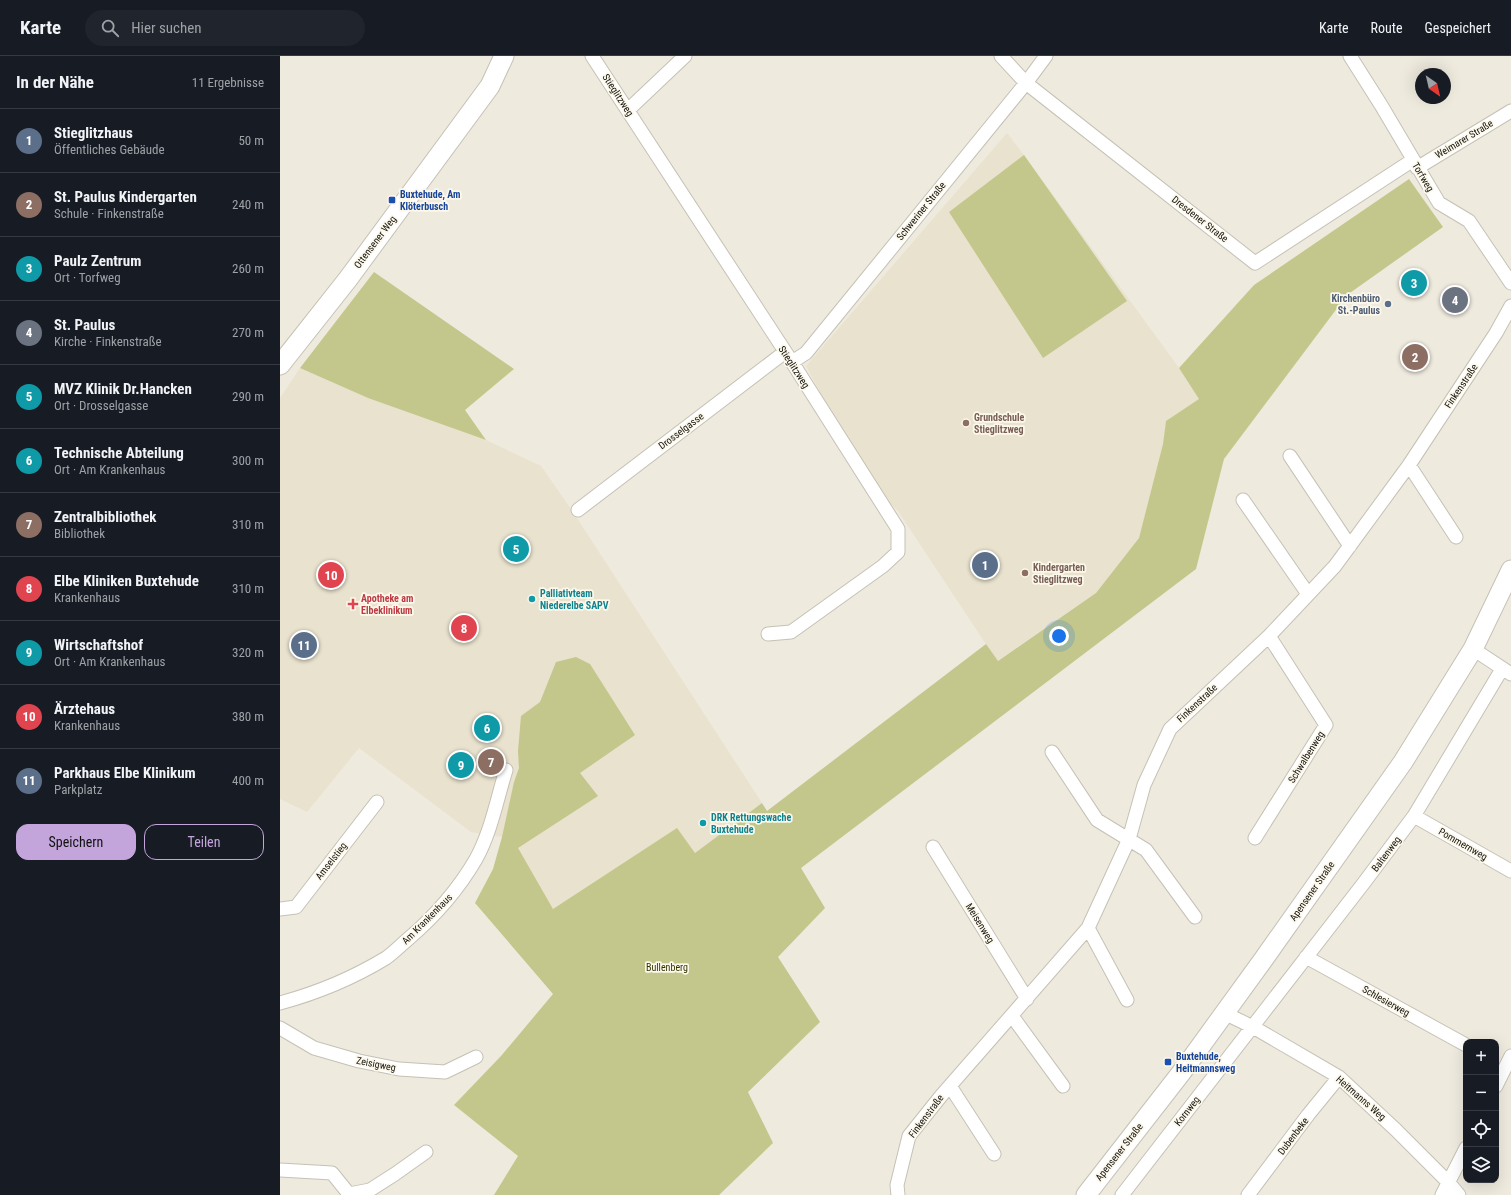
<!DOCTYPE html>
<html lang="de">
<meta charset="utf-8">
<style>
:root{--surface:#171b24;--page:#20242c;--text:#f1f3f6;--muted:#9ea1a6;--line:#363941;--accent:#c3a5db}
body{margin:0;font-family:"Roboto Condensed",sans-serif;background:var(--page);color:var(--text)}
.controls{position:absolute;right:12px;bottom:12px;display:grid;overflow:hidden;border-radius:8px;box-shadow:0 4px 16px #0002}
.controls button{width:36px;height:36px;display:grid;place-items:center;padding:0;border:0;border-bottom:1px solid var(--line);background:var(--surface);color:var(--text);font:20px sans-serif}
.compass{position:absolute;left:1135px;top:12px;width:36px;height:36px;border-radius:50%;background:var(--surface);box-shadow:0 4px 16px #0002;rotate:146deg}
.you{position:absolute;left:779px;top:580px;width:14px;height:14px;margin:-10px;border:3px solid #fff;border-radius:50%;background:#1a73e8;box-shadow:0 0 0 6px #1a73e833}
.badge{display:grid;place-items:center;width:26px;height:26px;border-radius:50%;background:var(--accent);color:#fff;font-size:13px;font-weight:700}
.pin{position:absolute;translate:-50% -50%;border:2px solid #fff;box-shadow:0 1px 4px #0006}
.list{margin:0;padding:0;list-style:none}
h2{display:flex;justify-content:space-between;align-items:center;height:52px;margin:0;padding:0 16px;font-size:17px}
h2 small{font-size:13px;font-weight:400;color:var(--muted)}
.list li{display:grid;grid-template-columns:26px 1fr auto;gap:12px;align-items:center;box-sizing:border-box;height:64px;padding:0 16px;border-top:1px solid var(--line)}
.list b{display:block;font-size:15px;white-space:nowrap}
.list p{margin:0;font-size:13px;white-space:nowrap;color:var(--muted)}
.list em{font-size:13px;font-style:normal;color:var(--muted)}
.actions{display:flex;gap:8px;padding:12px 16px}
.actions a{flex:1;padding:9px 0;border:1px solid var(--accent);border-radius:12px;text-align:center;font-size:14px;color:var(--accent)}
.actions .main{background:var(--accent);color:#111}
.icon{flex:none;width:22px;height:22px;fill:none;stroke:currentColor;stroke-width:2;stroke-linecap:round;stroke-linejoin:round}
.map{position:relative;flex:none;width:1231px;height:1139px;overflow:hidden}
header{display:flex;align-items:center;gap:24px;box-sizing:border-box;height:56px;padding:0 20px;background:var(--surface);border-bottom:1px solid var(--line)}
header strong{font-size:19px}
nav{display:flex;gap:22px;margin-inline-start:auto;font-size:14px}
.search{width:280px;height:36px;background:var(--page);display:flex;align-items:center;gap:10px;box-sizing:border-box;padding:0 14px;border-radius:22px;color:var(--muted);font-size:15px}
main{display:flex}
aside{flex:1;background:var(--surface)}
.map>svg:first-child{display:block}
.built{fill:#e8e2ce}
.green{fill:#c3c78b}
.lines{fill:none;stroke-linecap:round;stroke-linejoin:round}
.street-casing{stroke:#c5c1b5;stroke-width:15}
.secondary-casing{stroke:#c5c1b5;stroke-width:21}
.street{stroke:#fff;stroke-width:13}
.secondary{stroke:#fff;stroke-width:19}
.transit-dot{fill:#1a4fb4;stroke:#fcf8eb;stroke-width:1.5}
.service-dot{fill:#5c6f8a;stroke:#fcf8eb;stroke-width:1.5}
.education-dot{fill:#8d6e63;stroke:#fcf8eb;stroke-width:1.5}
.culture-dot{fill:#0f9aa8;stroke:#fcf8eb;stroke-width:1.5}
.health-dot{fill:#e0444e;stroke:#fcf8eb;stroke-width:1.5}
.labels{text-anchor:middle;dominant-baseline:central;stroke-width:3.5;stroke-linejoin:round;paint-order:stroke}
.street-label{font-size:10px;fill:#14130f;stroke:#fcf8eb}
.transit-label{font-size:10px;font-weight:bold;fill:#164399;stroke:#fcf8eb;text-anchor:start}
.service-label{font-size:10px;font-weight:bold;fill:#4e5e75;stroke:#fcf8eb;text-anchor:end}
.education-label{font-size:10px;font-weight:bold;fill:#785e54;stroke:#fcf8eb;text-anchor:start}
.culture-label{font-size:10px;font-weight:bold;fill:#0d838f;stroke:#fcf8eb;text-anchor:start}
.health-label{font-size:10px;font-weight:bold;fill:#be3a42;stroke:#fcf8eb;text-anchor:start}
.park-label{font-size:10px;fill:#323400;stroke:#fcf8eb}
</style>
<header>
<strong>Karte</strong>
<div class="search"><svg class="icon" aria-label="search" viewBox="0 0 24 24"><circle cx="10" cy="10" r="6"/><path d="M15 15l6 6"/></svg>Hier suchen</div>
<nav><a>Karte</a><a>Route</a><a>Gespeichert</a></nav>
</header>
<main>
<aside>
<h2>In der Nähe<small>11 Ergebnisse</small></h2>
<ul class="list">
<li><span class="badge" style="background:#5c6f8a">1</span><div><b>Stieglitzhaus</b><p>Öffentliches Gebäude</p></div><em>50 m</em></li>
<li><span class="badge" style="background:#8d6e63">2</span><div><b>St. Paulus Kindergarten</b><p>Schule · Finkenstraße</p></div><em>240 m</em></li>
<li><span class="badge" style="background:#0f9aa8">3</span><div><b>Paulz Zentrum</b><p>Ort · Torfweg</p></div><em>260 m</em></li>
<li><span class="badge" style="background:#6b7280">4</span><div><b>St. Paulus</b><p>Kirche · Finkenstraße</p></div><em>270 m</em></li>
<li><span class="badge" style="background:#0f9aa8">5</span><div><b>MVZ Klinik Dr.Hancken</b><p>Ort · Drosselgasse</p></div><em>290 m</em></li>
<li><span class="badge" style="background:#0f9aa8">6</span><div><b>Technische Abteilung</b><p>Ort · Am Krankenhaus</p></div><em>300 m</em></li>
<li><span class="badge" style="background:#8d6e63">7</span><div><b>Zentralbibliothek</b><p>Bibliothek</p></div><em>310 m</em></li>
<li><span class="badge" style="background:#e0444e">8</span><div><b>Elbe Kliniken Buxtehude</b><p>Krankenhaus</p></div><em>310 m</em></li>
<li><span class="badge" style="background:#0f9aa8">9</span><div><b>Wirtschaftshof</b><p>Ort · Am Krankenhaus</p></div><em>320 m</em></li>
<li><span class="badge" style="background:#e0444e">10</span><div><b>Ärztehaus</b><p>Krankenhaus</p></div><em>380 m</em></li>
<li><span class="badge" style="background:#5c6f8a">11</span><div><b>Parkhaus Elbe Klinikum</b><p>Parkplatz</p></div><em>400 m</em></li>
</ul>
<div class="actions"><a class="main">Speichern</a><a>Teilen</a></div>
</aside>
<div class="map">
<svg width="1231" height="1139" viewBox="0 0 1231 1139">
<rect width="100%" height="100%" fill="#efeade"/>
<path class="built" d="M 727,77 L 744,99 L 899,312 L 920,343 L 886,365 L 883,388 L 859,482 L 816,537 L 717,605 L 618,455 L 590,429 L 526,310 Z
M 20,312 L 88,342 L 206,384 L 261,410 L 291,453 L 482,747 L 415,797 L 397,773 L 273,853 L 222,781 L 191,776 L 79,692 L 27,756 L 0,743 L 0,342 Z"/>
<path class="green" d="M 744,99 L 847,245 L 763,302 L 669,156 Z
M 1129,123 L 1163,171 L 1067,239 L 944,403 L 916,513 L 521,812 L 545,852 L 498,901 L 540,966 L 468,1036 L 493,1087 L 439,1139 L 214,1139 L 238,1100 L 174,1049 L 221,1000 L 273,938 L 195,847 L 213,813 L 222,781 L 234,726 L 239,712 L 238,695 L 241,660 L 260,646 L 276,606 L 296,601 L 310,608 L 355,679 L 300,717 L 318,740 L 238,792 L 273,853 L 397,772 L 415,797 L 482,747 L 487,755 L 706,588 L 718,605 L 816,537 L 859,482 L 883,388 L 886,365 L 919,343 L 899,312 L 974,229 Z
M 94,216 L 234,313 L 185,354 L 206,384 L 88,342 L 20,312 Z"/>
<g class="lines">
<defs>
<path id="street" d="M 312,0 L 512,306 L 618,473 L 618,496 L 603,510 L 511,576 L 488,578
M 721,0 L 746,27 L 975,207 L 1133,104
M 1070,0 L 1101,49 L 1159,147 L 1189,165 L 1231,227
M 348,54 L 405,0
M 1137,112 L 1231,55
M 512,306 L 526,297 L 746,27 L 766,0
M 1010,400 L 1070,490
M 1129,409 L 1176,481
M 963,444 L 1028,538
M 298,454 L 505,296
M 1193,593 L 1231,618
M 772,696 L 817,764 L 866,794 L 915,861
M 1134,760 L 1231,815
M 975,782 L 1046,669 L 989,580
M 653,791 L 747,943
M 0,853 L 16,851 L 97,746
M 808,872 L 847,944
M 1026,901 L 1186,989
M 0,947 C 37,937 73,922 106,902 C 113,897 120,890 127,884 C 154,861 178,834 196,803 C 211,776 217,743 226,714
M 944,957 L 973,971 L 1059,1021 L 1116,1074 L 1169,1127 L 1179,1139
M 732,960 L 783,1030
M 0,972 L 34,992 L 79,1005 L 119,1013 L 165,1016 L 196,1001
M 670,1030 L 714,1098
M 1216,1030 L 1231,1000
M 0,1114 L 52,1117 L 69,1138 L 68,1139
M 69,1138 L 90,1134 L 115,1118 L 146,1096
M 618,1139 L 617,1129 L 629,1080 L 661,1040 L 808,872 L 849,783 L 864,729 L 890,673 L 989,580 L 1055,510 L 1129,409 L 1216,277 L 1231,250
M 842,1139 L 1083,828 L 1134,760 L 1222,613
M 968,1139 L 1028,1059 L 1059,1021
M 1162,1139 L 1186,1092"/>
<path id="secondary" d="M 0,309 L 68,223 L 210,30 L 224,0
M 806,1139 L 901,1017 L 983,904 L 1123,706 L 1193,593 L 1231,514"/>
</defs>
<use href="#street" class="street-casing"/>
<use href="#secondary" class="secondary-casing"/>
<use href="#street" class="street"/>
<use href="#secondary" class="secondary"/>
</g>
<g class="transit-dot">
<rect x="108" y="140" width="8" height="8" rx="2"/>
<rect x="884" y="1002" width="8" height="8" rx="2"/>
</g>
<circle class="service-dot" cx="1108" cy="248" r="4"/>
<g class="education-dot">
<circle cx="686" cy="367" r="4"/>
<circle cx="745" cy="517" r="4"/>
</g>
<g class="culture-dot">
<circle cx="252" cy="543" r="4"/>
<circle cx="423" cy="767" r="4"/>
</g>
<path class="health-dot" d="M71 542h4v4h4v4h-4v4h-4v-4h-4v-4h4z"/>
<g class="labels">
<g class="street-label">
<text transform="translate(338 39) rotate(57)">Stieglitzweg</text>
<text transform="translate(1184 83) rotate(-31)">Weimarer Straße</text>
<text transform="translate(1143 121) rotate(59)">Torfweg</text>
<text transform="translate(641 155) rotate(-51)">Schweriner Straße</text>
<text transform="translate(920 163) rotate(38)">Dresdener Straße</text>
<text transform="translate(95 186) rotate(-53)">Ottensener Weg</text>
<text transform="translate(514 311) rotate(57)">Stieglitzweg</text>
<text transform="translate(1181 330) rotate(-56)">Finkenstraße</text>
<text transform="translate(401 375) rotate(-37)">Drosselgasse</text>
<text transform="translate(917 647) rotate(-43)">Finkenstraße</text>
<text transform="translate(1026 701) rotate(-58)">Schwalbenweg</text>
<text transform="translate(1183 788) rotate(30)">Pommernweg</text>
<text transform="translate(1106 798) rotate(-53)">Baltenweg</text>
<text transform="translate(51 805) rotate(-52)">Amselstieg</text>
<text transform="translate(1032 835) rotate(-55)">Apensener Straße</text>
<text transform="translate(147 863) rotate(-45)">Am Krankenhaus</text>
<text transform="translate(700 867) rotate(58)">Meisenweg</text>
<text transform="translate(1106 945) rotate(29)">Schlesierweg</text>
<text transform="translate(96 1008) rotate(11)">Zeisigweg</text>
<text transform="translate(1081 1042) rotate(41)">Heitmanns Weg</text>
<text transform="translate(907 1055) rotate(-52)">Kornweg</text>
<text transform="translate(646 1060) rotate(-53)">Finkenstraße</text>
<text transform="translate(1013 1080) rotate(-53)">Dubenbeke</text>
<text transform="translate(839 1096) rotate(-52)">Apensener Straße</text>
</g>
<g class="transit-label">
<text x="120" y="138">Buxtehude, Am<tspan x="120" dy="12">Klöterbusch</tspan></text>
<text x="896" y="1000">Buxtehude,<tspan x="896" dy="12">Heitmannsweg</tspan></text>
</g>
<g class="service-label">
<text x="1100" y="242">Kirchenbüro<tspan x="1100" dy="12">St.-Paulus</tspan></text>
</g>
<g class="education-label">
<text x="694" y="361">Grundschule<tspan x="694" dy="12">Stieglitzweg</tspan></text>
<text x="753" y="511">Kindergarten<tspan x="753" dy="12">Stieglitzweg</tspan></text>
</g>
<g class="culture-label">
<text x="260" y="537">Palliativteam<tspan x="260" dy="12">Niederelbe SAPV</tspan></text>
<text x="431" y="761">DRK Rettungswache<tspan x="431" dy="12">Buxtehude</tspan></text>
</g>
<g class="health-label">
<text x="81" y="542">Apotheke am<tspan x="81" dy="12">Elbeklinikum</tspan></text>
</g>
<g class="park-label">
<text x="387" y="911">Bullenberg</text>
</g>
</g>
</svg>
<div class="controls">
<button>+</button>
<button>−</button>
<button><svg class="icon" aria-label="locate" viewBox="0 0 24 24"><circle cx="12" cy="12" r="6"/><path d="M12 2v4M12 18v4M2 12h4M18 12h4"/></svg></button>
<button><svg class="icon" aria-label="layers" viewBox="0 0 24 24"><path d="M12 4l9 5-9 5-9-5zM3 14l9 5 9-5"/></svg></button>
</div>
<svg class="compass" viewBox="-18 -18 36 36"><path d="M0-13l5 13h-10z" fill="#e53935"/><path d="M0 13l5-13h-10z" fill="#9ea1a6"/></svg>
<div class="you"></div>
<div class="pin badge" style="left:705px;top:509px;background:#5c6f8a">1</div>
<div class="pin badge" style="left:1135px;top:301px;background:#8d6e63">2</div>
<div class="pin badge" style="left:1134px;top:227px;background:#0f9aa8">3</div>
<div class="pin badge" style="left:1175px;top:244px;background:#6b7280">4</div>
<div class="pin badge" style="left:236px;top:493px;background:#0f9aa8">5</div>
<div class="pin badge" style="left:207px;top:672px;background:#0f9aa8">6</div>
<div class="pin badge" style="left:211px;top:706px;background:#8d6e63">7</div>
<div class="pin badge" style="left:184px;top:572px;background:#e0444e">8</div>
<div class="pin badge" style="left:181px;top:709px;background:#0f9aa8">9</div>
<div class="pin badge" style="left:51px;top:519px;background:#e0444e">10</div>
<div class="pin badge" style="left:24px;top:589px;background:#5c6f8a">11</div>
</div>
</main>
